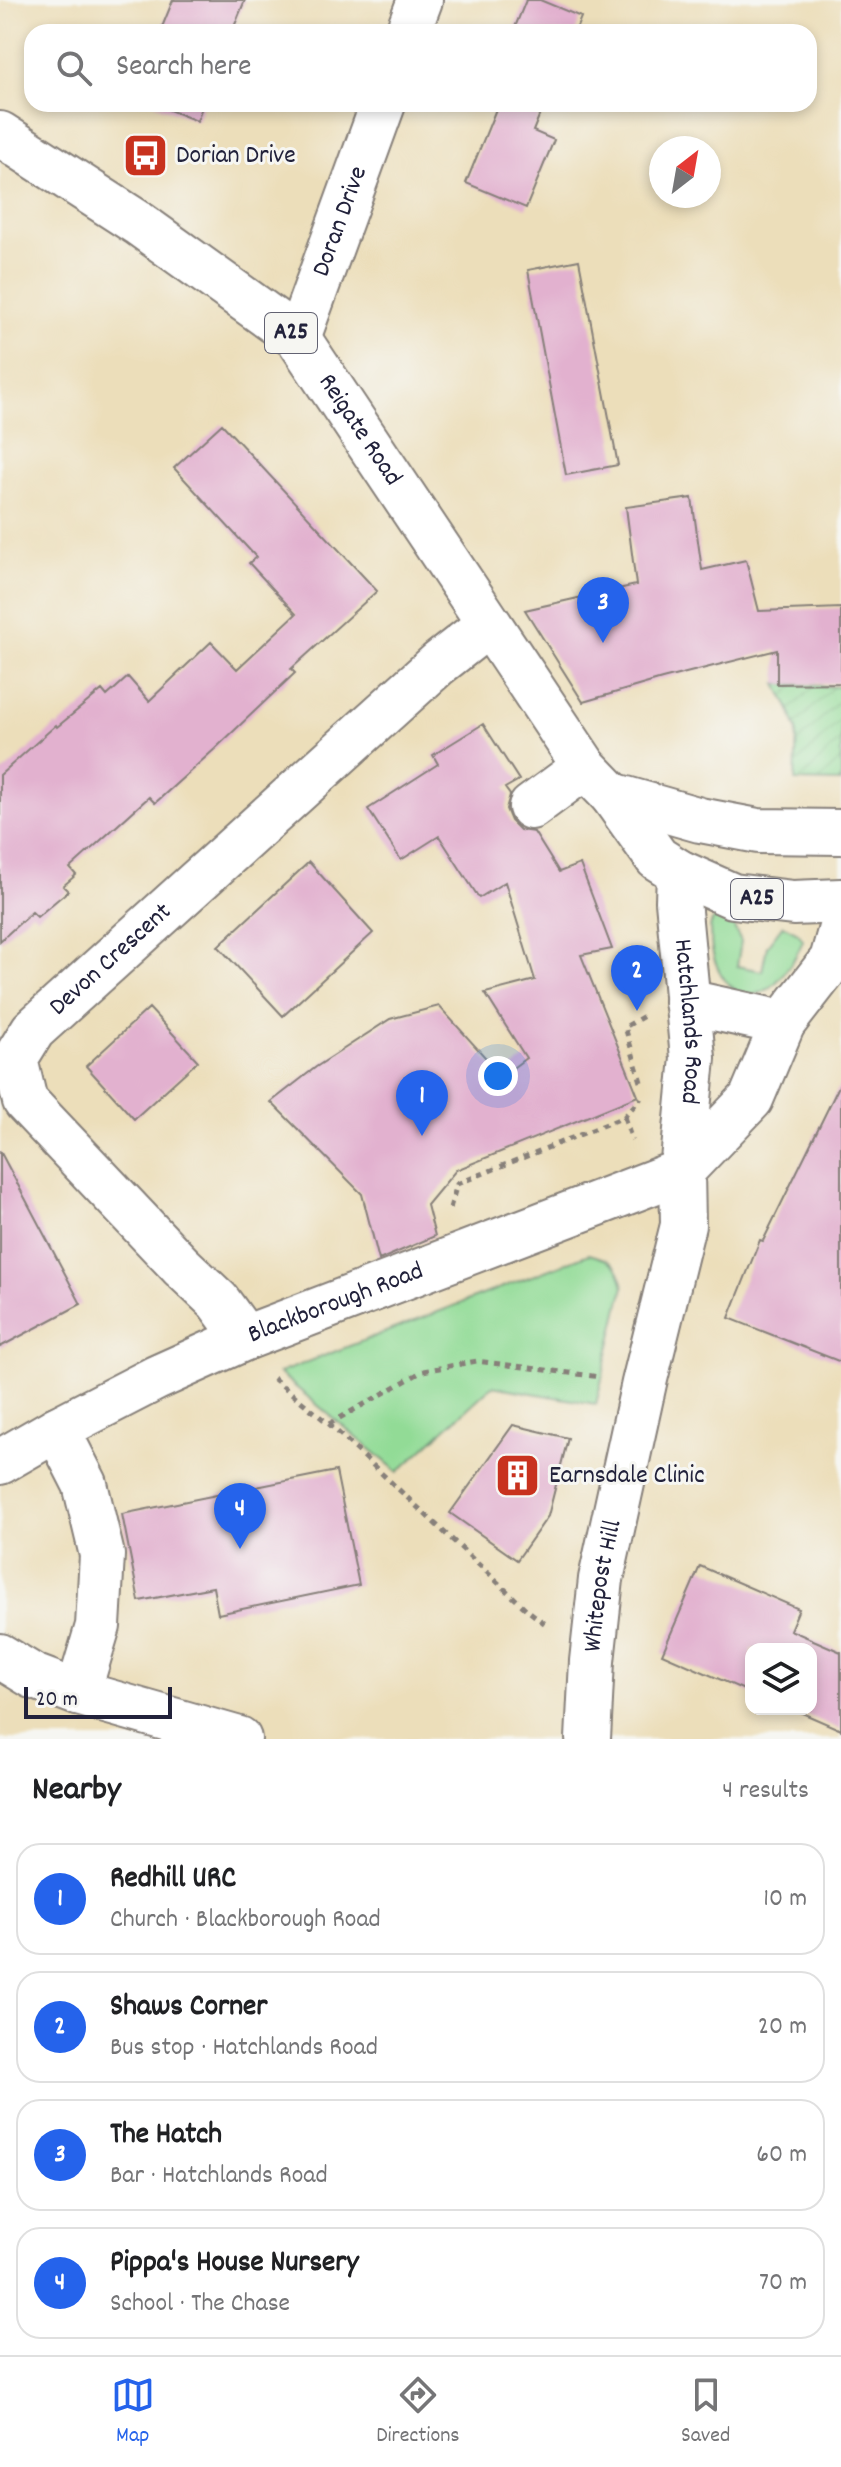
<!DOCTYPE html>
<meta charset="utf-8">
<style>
:root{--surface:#fff;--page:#f2f2f2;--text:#202124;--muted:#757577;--line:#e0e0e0;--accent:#2563eb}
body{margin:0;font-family:Dekko,sans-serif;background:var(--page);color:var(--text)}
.controls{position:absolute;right:24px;bottom:24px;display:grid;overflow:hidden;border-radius:16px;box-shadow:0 4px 12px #0003}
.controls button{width:72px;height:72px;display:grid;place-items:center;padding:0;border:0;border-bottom:2px solid var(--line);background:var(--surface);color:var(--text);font:40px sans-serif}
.compass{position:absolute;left:649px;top:136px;width:72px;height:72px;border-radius:50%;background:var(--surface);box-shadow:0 4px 12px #0003;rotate:31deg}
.scale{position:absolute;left:24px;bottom:20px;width:148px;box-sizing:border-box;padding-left:8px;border:4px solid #22223b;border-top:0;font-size:22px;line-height:28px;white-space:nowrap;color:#22223b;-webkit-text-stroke:6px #f6f6f2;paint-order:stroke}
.you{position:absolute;left:498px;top:1076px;width:28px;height:28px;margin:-20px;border:6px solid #fff;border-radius:50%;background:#1a73e8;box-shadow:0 0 0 12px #1a73e833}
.badge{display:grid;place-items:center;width:52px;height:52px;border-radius:50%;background:var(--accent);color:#fff;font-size:26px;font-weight:700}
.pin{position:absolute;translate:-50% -66px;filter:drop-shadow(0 2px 4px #0008)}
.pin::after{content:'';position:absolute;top:42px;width:28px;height:24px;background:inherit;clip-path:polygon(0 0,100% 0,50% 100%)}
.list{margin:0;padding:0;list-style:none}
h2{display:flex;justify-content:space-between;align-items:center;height:104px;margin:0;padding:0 32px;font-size:34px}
h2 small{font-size:26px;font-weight:400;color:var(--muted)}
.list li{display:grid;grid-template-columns:52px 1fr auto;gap:24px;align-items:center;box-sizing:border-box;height:112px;margin:0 16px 16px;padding:0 16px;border:2px solid var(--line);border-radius:24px}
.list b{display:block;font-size:30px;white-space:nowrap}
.list p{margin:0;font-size:26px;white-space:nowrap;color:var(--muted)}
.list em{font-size:26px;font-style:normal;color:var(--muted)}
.icon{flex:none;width:44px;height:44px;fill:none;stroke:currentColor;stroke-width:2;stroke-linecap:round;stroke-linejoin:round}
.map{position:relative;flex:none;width:841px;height:1739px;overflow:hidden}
.search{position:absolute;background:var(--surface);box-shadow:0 4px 12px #0003;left:24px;right:24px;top:24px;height:88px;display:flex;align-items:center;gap:20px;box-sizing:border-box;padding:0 28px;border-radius:24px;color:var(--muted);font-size:30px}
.sheet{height:616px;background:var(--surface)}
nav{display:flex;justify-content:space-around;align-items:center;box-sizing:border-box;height:112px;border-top:2px solid var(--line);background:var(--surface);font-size:22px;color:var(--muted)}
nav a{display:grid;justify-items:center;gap:4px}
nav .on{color:var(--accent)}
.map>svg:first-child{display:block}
.grass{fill:#92db96;stroke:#5a7e68;stroke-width:2}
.garden{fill:url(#garden-furrows);stroke:#5a7e68;stroke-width:2}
.building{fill:#e2b1cf}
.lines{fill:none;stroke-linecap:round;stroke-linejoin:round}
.minor-casing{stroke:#87807a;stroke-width:48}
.major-casing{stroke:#87807a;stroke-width:48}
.path{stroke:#87807a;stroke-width:5;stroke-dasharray:6 6;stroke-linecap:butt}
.minor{stroke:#fff;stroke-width:44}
.major{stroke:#fff;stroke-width:44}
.labels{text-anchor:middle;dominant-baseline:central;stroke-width:6;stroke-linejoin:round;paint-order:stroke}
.shield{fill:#f6f6f2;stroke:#626272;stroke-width:2}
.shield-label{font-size:24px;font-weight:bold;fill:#22223b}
.poi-label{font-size:26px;fill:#22223b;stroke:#f6f6f2;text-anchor:start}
.street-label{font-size:26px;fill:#22223b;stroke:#f6f6f2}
</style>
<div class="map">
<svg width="841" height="1739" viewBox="0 0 841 1739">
<defs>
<pattern id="garden-furrows" width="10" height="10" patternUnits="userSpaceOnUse" patternTransform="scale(2)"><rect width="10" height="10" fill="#92db96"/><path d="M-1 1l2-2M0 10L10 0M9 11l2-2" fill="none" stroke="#7ebc82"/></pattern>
</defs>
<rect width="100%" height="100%" fill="#f6f6f2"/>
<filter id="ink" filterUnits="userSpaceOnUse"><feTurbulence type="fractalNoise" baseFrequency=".0125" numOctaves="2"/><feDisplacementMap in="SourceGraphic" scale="16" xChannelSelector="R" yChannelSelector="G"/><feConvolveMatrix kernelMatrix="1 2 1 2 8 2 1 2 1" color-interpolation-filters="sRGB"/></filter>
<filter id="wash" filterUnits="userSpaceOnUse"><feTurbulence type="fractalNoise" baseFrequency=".006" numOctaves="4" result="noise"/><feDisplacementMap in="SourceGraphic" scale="32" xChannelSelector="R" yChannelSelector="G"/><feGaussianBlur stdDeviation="1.8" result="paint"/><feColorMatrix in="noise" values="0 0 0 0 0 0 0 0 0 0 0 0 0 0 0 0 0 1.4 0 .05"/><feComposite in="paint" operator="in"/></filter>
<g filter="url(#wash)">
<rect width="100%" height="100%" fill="#ecdeba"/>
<path class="grass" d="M 721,913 L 727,913 L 741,941 L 737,966 L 762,971 L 767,946 L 783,925 L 798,933 L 803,940 C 798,955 790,965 781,977 C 747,1018 713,980 711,940 C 710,934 709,927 712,922 C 713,919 719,915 721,913 Z
M 589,1254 C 611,1260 618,1262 624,1286 L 596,1404 L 492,1386 L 398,1472 L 279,1373 Z"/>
<path class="garden" d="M 777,684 L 841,687 L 841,782 L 795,781 L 797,730 L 790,710 Z"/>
<g id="blocks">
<path class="building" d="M 173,0 L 245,0 L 232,32 L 160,32 Z
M 526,0 L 540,0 L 581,17 L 575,32 L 513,32 Z
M 154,104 L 203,104 L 197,121 Z
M 498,104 L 544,104 L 533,131 L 554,140 L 526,208 L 466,183 Z
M 579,260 L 618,465 L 566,475 L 528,270 Z
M 222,424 L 377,591 L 291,669 L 295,673 L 217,747 L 155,803 L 149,797 L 70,868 L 76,875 L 63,886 L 68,891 L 37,917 L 32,912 L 0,941 L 0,775 L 56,725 L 57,727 L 102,690 L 107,696 L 128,677 L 149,701 L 211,642 L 237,669 L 296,614 L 249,563 L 256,557 L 174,468 Z
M 692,498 L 702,570 L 746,560 L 759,611 L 841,608 L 841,683 L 777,684 L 777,650 L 662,679 L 583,702 L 525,610 L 636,585 L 626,507 Z
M 483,724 L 519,780 L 505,788 L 510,795 L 506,809 L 511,821 L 520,830 L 534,832 L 559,872 L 580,864 L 612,949 L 581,955 L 638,1096 L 456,1170 L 427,1205 L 435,1236 L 379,1260 L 362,1194 L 271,1102 L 316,1067 L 390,1019 L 439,1006 L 502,1076 L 526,1058 L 485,993 L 535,980 L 505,882 L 479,898 L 439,836 L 401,860 L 368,809 L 438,764 L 433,755 Z
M 309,862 L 373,933 L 283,1016 L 218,946 Z
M 149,1008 L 198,1061 L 134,1119 L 86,1066 Z
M 841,1082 L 841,1362 L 729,1318 L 760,1240 L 763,1241 Z
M 0,1151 L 81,1304 L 0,1347 Z
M 513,1425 L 568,1438 L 548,1516 L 517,1560 L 450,1513 Z
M 336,1471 L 359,1585 L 218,1614 L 213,1587 L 139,1601 L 122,1514 Z
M 700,1566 L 799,1609 L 790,1630 L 841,1652 L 841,1730 L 793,1709 L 811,1709 L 811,1649 L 751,1649 L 751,1693 L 662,1654 Z"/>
</g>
</g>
<g filter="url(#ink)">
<use href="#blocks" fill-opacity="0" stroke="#87807a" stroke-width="2"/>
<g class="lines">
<defs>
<g id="minor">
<path d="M 408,32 L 420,0"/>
<path id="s1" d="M 298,338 L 383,104"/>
<path d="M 531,807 L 585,767"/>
<path id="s2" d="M 245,1338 L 218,1301 L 181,1266 L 25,1101 L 15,1059 L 33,1030 L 438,664 L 489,624"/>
<path d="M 57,1429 L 85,1484 L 102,1555 L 98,1626 L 78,1693"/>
<path d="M 0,1656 L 33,1676 L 78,1693 L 239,1739"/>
<path id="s3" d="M 588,1739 L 592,1661 L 601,1579 L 644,1383 L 683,1225 L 682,1171"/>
</g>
<g id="major">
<path id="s4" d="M 0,134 L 138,223 L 298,338 L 585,767 L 612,795 L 657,858 L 679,872 L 733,896 L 793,903 L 841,901"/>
<path d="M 612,795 L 700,820 L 758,831 L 841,832"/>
<path id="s5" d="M 679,872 L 678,901 L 693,1058 L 682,1171"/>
<path d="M 687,1002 L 783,1023"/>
<path id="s6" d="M 0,1462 L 57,1429 L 156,1378 L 245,1338 L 682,1171 L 751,1099 L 783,1023 L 832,960 L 841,928"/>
</g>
</defs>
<use href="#minor" class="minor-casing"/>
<use href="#major" class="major-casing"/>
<path class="path" d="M 641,1082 L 625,1027 L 644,1016
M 624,1117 L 632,1140
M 450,1208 L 457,1184 L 624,1117 L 641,1098
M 273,1378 L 329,1424 L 526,1609 L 548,1626
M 329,1424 L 423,1371 L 477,1361 L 600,1377"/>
<use href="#minor" class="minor"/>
<use href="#major" class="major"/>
</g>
</g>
<defs>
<symbol id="bus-square" viewBox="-11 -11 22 22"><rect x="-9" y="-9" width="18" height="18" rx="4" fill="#c8321e" stroke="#f6f6f2"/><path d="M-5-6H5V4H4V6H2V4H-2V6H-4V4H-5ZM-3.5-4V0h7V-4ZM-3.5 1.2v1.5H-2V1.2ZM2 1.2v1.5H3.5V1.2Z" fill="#fff"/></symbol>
<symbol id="building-square" viewBox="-11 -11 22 22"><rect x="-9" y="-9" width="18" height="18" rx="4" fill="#c8321e" stroke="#f6f6f2"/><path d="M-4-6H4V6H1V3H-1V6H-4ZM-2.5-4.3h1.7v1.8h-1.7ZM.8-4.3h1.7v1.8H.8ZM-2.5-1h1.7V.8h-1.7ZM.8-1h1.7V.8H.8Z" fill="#fff"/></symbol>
</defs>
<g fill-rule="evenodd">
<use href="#bus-square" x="120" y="130" width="51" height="51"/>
<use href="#building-square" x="492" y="1450" width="51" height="51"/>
</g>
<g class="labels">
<g class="shield">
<rect x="265" y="313" width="52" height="40" rx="6"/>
<rect x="731" y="879" width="52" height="40" rx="6"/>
</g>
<g class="shield-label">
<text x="291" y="333">A25</text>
<text x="757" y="899">A25</text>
</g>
<g class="poi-label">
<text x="176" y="156">Dorian Drive</text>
<text x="549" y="1476">Earnsdale Clinic</text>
</g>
<g class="street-label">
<text stroke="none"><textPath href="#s1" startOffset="124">Doran Drive</textPath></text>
<text stroke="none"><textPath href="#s4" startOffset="472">Reigate Road</textPath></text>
<text stroke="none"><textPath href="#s2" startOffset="506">Devon Crescent</textPath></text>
<text stroke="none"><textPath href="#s5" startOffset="150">Hatchlands Road</textPath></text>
<text stroke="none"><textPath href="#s6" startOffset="372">Blackborough Road</textPath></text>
<text stroke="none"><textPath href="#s3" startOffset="154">Whitepost Hill</textPath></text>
</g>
</g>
</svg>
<div class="controls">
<button><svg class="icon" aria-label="layers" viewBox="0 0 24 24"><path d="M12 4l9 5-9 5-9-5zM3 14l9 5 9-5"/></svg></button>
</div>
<svg class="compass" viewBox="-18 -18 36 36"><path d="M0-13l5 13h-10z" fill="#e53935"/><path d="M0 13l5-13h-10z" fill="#757577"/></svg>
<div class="scale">20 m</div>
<div class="you"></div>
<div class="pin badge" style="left:422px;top:1136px">1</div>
<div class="pin badge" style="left:637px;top:1011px">2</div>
<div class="pin badge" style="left:603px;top:643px">3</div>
<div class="pin badge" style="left:240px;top:1549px">4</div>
<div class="search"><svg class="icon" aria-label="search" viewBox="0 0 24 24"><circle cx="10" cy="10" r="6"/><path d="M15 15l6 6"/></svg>Search here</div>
</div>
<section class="sheet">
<h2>Nearby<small>4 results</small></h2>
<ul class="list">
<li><span class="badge">1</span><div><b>Redhill URC</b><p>Church · Blackborough Road</p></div><em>10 m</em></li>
<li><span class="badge">2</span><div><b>Shaws Corner</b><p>Bus stop · Hatchlands Road</p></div><em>20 m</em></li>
<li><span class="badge">3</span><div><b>The Hatch</b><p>Bar · Hatchlands Road</p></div><em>60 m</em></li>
<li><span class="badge">4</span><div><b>Pippa's House Nursery</b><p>School · The Chase</p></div><em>70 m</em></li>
</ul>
</section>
<nav>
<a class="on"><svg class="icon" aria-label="map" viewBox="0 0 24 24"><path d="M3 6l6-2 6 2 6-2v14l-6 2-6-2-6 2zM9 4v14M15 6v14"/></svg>Map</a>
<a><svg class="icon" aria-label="directions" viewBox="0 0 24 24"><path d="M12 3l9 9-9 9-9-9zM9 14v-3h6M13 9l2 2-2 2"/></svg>Directions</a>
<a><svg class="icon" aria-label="saved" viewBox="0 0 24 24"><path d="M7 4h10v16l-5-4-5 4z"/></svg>Saved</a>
</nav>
